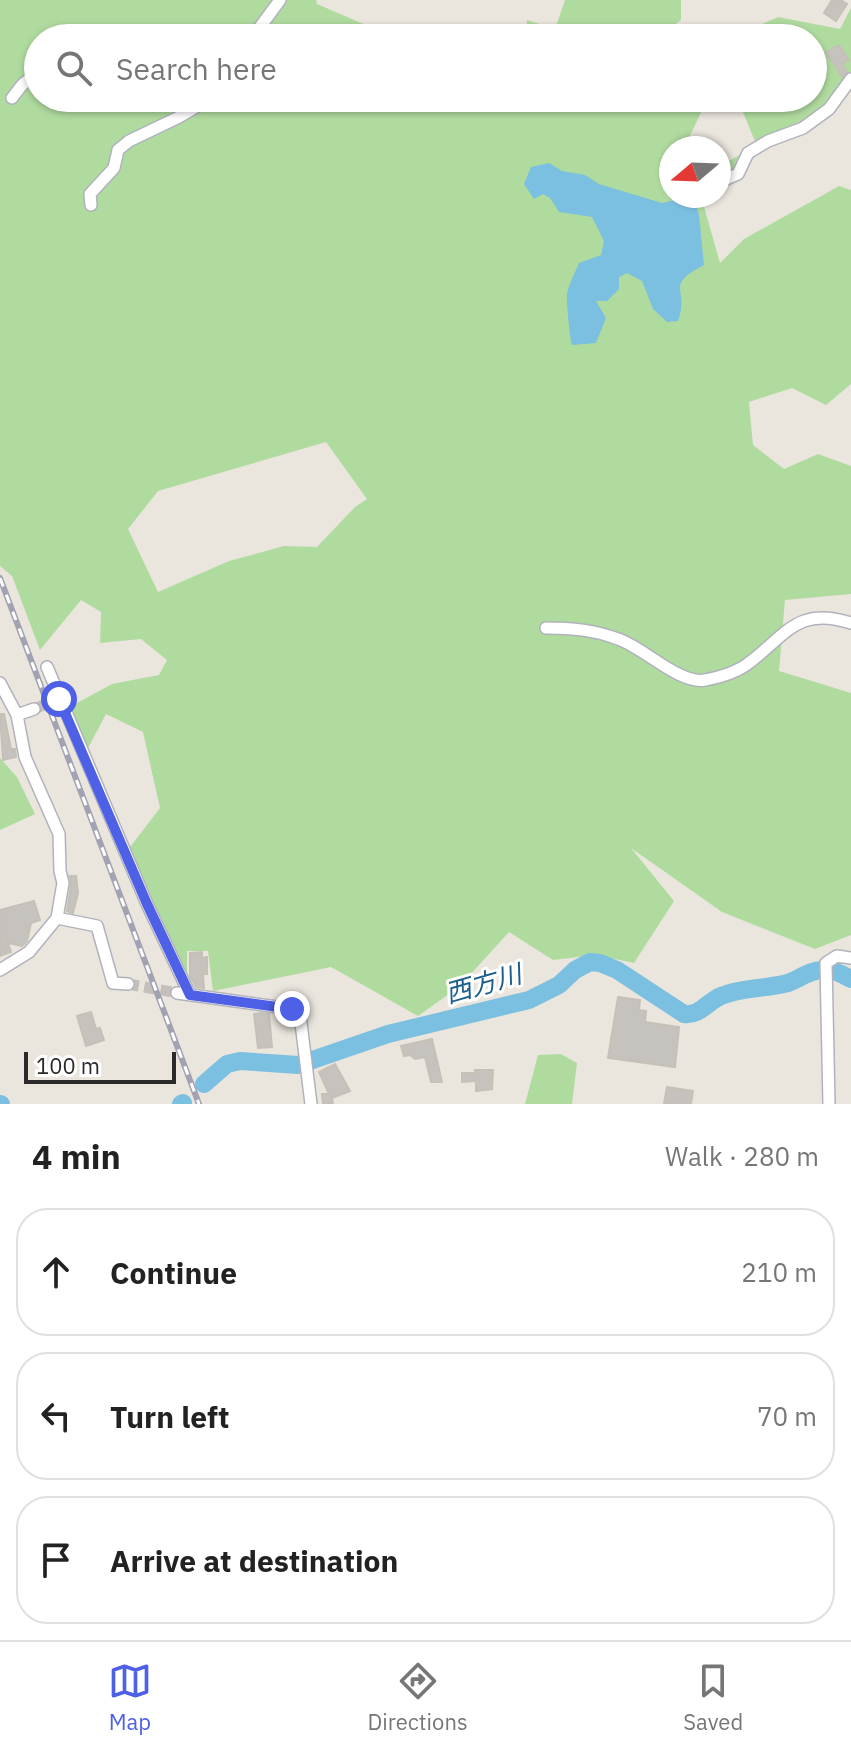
<!DOCTYPE html>
<meta charset="utf-8">
<style>
:root{--surface:#fff;--page:#f6f6f6;--text:#222;--muted:#767676;--line:#e0e0e0;--accent:#4e60e6}
body{margin:0;font-family:"IBM Plex Sans","Noto Sans JP",sans-serif;background:var(--page);color:var(--text)}
.compass{position:absolute;left:659px;top:136px;width:72px;height:72px;border-radius:50%;background:var(--surface);box-shadow:0 2px 6px #0004;rotate:251deg}
.scale{position:absolute;left:24px;bottom:20px;width:152px;box-sizing:border-box;padding-left:8px;border:4px solid #2a2a2a;border-top:0;font-size:22px;line-height:28px;white-space:nowrap;color:#2a2a2a;-webkit-text-stroke:6px #fff;paint-order:stroke}
.stop{position:absolute;width:24px;height:24px;margin:-18px;border:6px solid #4e60e6;border-radius:50%;background:#fff}
.stop.end{background:#4e60e6;border-color:#fff;box-shadow:0 2px 8px #0008}
.list{margin:0;padding:0;list-style:none}
h2{display:flex;justify-content:space-between;align-items:center;height:104px;margin:0;padding:0 32px;font-size:34px}
h2 small{font-size:26px;font-weight:400;color:var(--muted)}
.list li{display:grid;grid-template-columns:52px 1fr auto;gap:24px;align-items:center;box-sizing:border-box;height:128px;margin:0 16px 16px;padding:0 16px;border:2px solid var(--line);border-radius:32px}
.list b{display:block;font-size:30px;white-space:nowrap}
.list em{font-size:26px;font-style:normal;color:var(--muted)}
.icon{flex:none;width:44px;height:44px;fill:none;stroke:currentColor;stroke-width:2;stroke-linecap:round;stroke-linejoin:round}
.map{position:relative;flex:none;width:851px;height:1104px;overflow:hidden}
.search{position:absolute;background:var(--surface);box-shadow:0 2px 6px #0004;left:24px;right:24px;top:24px;height:88px;display:flex;align-items:center;gap:20px;box-sizing:border-box;padding:0 28px;border-radius:44px;color:var(--muted);font-size:30px}
.sheet{height:536px;background:var(--surface)}
nav{display:flex;justify-content:space-around;align-items:center;box-sizing:border-box;height:112px;border-top:2px solid var(--line);background:var(--surface);font-size:22px;color:var(--muted)}
nav a{display:grid;justify-items:center;gap:4px}
nav .on{color:var(--accent)}
.map>svg:first-child{display:block}
.green{fill:#b0db9f;fill-rule:evenodd}
.water{fill:#7bbfe1}
.lines{fill:none;stroke-linecap:round;stroke-linejoin:round}
.river{stroke:#7bbfe1;stroke-width:18}
.building{fill:#c6c2bd;stroke:#c5c1b7;stroke-width:2}
.minor-tunnel{stroke:#c4c0b9;stroke-width:11;stroke-dasharray:11 5.5;stroke-linecap:butt}
.minor-casing{stroke:#b1b2bc;stroke-width:14}
.minor{stroke:#fff;stroke-width:11}
.rail-casing{stroke:#a1a2b2;stroke-width:6}
.rail{stroke:#fff;stroke-width:3;stroke-dasharray:9;stroke-linecap:butt}
.route{stroke:#4e60e6;stroke-width:10}
.labels{text-anchor:middle;dominant-baseline:central;stroke-width:6;stroke-linejoin:round;paint-order:stroke}
.water-label{font-size:26px;font-style:italic;fill:#1b5e8c;stroke:#fff}
</style>
<div class="map">
<svg width="851" height="1104" viewBox="0 0 851 1104">
<rect width="100%" height="100%" fill="#eae6dd"/>
<path class="green" d="M 0,0 L 316,0 L 317,4 L 396,38 L 38,38 L 38,98 L 708,98 L 684,148 L 671,148 L 671,196 L 701,196 L 720,263 L 744,239 L 839,186 L 851,190 L 851,384 L 826,405 L 792,388 L 749,402 L 753,445 L 784,469 L 818,454 L 851,466 L 851,594 L 785,600 L 779,671 L 851,693 L 851,935 L 815,949 L 722,912 L 631,848 L 674,901 L 634,963 L 596,955 L 553,960 L 509,932 L 459,987 L 418,1016 L 331,967 L 213,991 L 208,951 L 187,951 L 187,988 L 127,851 L 160,808 L 143,732 L 106,714 L 87,750 L 68,708 L 112,684 L 159,675 L 167,660 L 141,639 L 100,643 L 101,612 L 81,600 L 40,650 L 12,576 L 0,566 ZM 326,442 L 367,499 L 355,507 L 317,547 L 284,546 L 229,561 L 158,592 L 128,529 L 158,491 Z
M 565,0 L 681,0 L 681,20 L 658,38 L 526,38 L 527,20 L 555,29 Z
M 851,8 L 851,79 L 829,109 L 757,146 L 738,174 L 719,181 L 719,166 L 757,146 L 737,98 L 813,98 L 813,38 L 730,38 L 778,17 L 840,29 Z
M 0,758 L 17,777 L 35,814 L 0,830 Z
M 561,1054 L 577,1063 L 572,1104 L 525,1104 L 538,1055 Z"/>
<path class="water" d="M 549,163 L 562,171 L 585,175 L 599,184 L 662,203 L 693,196 L 699,215 L 704,265 C 663,286 690,289 678,321 L 667,322 L 653,309 L 642,281 L 627,273 L 619,277 L 619,289 L 607,301 L 596,301 L 606,318 L 596,343 L 572,345 C 570,341 566,299 567,294 C 569,284 575,273 579,263 L 601,255 L 604,241 L 592,217 L 559,212 L 550,198 L 543,194 L 534,199 L 524,184 L 531,167 Z"/>
<g class="lines">
<path class="river" d="M 204,1084 L 227,1064 L 240,1061 L 298,1065 L 388,1034 L 529,1000 L 559,985 L 575,970 L 590,962 L 600,963 L 617,970 L 684,1014 C 700,1016 707,1002 721,996 C 743,987 766,989 788,983 C 799,979 810,970 822,970 C 834,969 841,974 851,979
M 0,1104 L 1,1104
M 181,1104 L 183,1103"/>
</g>
<path class="building" d="M 832,0 L 841,0 L 847,4 L 836,21 L 824,13 Z
M 839,45 L 849,60 L 842,64 L 847,72 L 842,77 L 826,52 Z
M 0,714 L 4,714 L 11,749 L 15,749 L 16,757 L 3,760 Z
M 70,876 L 76,876 L 78,893 L 73,913 L 67,911 L 71,884 Z
M 34,901 L 40,920 L 31,923 L 27,941 L 22,946 L 8,943 L 11,952 L 0,956 L 0,910 Z
M 202,952 L 202,958 L 207,957 L 207,974 L 203,974 L 204,988 L 196,987 L 190,976 L 190,953 Z
M 618,997 L 640,1000 L 639,1010 L 646,1011 L 645,1022 L 679,1027 L 675,1067 L 608,1058 Z
M 91,1012 L 96,1029 L 100,1028 L 104,1040 L 86,1046 L 77,1016 Z
M 261,1013 L 269,1014 L 272,1047 L 258,1048 L 254,1014 Z
M 432,1039 L 442,1082 L 431,1082 L 425,1057 L 415,1059 L 410,1055 L 404,1056 L 401,1046 Z
M 335,1064 L 350,1091 L 332,1098 L 333,1104 L 323,1104 L 322,1094 L 329,1094 L 319,1072 Z
M 475,1070 L 493,1070 L 492,1089 L 476,1091 L 476,1081 L 462,1082 L 462,1073 L 475,1073 Z
M 667,1087 L 693,1091 L 691,1104 L 664,1104 Z"/>
<g class="lines">
<path class="minor-tunnel" d="M 34,709 L 49,703
M 128,984 L 177,993"/>
<defs>
<path id="minor" d="M 173,38 L 226,32 L 248,38
M 252,38 L 280,0
M 12,98 L 22,85 L 38,72
M 719,182 L 738,174 L 748,153 L 768,141 L 803,128 L 829,109 L 851,79
M 91,205 L 90,194 L 114,168 L 118,150 L 129,141 L 179,117 L 211,98
M 546,628 C 572,628 594,630 618,639 C 643,647 680,685 705,680 C 721,677 738,672 750,662 C 787,634 798,606 851,623
M 47,667 L 147,904 L 190,995
M 0,683 L 17,715 L 25,757 L 59,834 L 60,871 L 63,883 L 57,918 L 29,952 L 0,970
M 17,715 L 34,709
M 57,918 L 97,926 L 113,983 L 128,984
M 177,993 L 292,1009 L 300,1015 L 311,1104
M 829,1104 L 826,963 L 837,956 L 851,958"/>
</defs>
<use href="#minor" class="minor-casing"/>
<use href="#minor" class="minor"/>
<defs>
<path id="rail" d="M 0,578 L 199,1104"/>
</defs>
<use href="#rail" class="rail-casing"/>
<use href="#rail" class="rail"/>
</g>
<g class="lines">
<path class="route" d="M 59,699 L 147,904 L 190,995 L 292,1009"/>
</g>
<g class="labels">
<g class="water-label">
<text transform="translate(483 983) rotate(-16)">西方川</text>
</g>
</g>
</svg>
<svg class="compass" viewBox="-18 -18 36 36"><path d="M0-13l5 13h-10z" fill="#e53935"/><path d="M0 13l5-13h-10z" fill="#767676"/></svg>
<div class="scale">100 m</div>
<div class="stop" style="left:59px;top:699px"></div>
<div class="stop end" style="left:292px;top:1009px"></div>
<div class="search"><svg class="icon" aria-label="search" viewBox="0 0 24 24"><circle cx="10" cy="10" r="6"/><path d="M15 15l6 6"/></svg>Search here</div>
</div>
<section class="sheet">
<h2>4 min<small>Walk · 280 m</small></h2>
<ul class="list">
<li><svg class="icon" aria-label="ahead" viewBox="0 0 24 24"><path d="M12 20V5M6 11l6-6 6 6"/></svg><div><b>Continue</b></div><em>210 m</em></li>
<li><svg class="icon" aria-label="left" viewBox="0 0 24 24"><path d="M17 20v-9H6M10 6l-5 5 5 5"/></svg><div><b>Turn left</b></div><em>70 m</em></li>
<li><svg class="icon" aria-label="arrive" viewBox="0 0 24 24"><path d="M6 21V4h12l-3 4 3 4H6"/></svg><div><b>Arrive at destination</b></div></li>
</ul>
</section>
<nav>
<a class="on"><svg class="icon" aria-label="map" viewBox="0 0 24 24"><path d="M3 6l6-2 6 2 6-2v14l-6 2-6-2-6 2zM9 4v14M15 6v14"/></svg>Map</a>
<a><svg class="icon" aria-label="directions" viewBox="0 0 24 24"><path d="M12 3l9 9-9 9-9-9zM9 14v-3h6M13 9l2 2-2 2"/></svg>Directions</a>
<a><svg class="icon" aria-label="saved" viewBox="0 0 24 24"><path d="M7 4h10v16l-5-4-5 4z"/></svg>Saved</a>
</nav>
